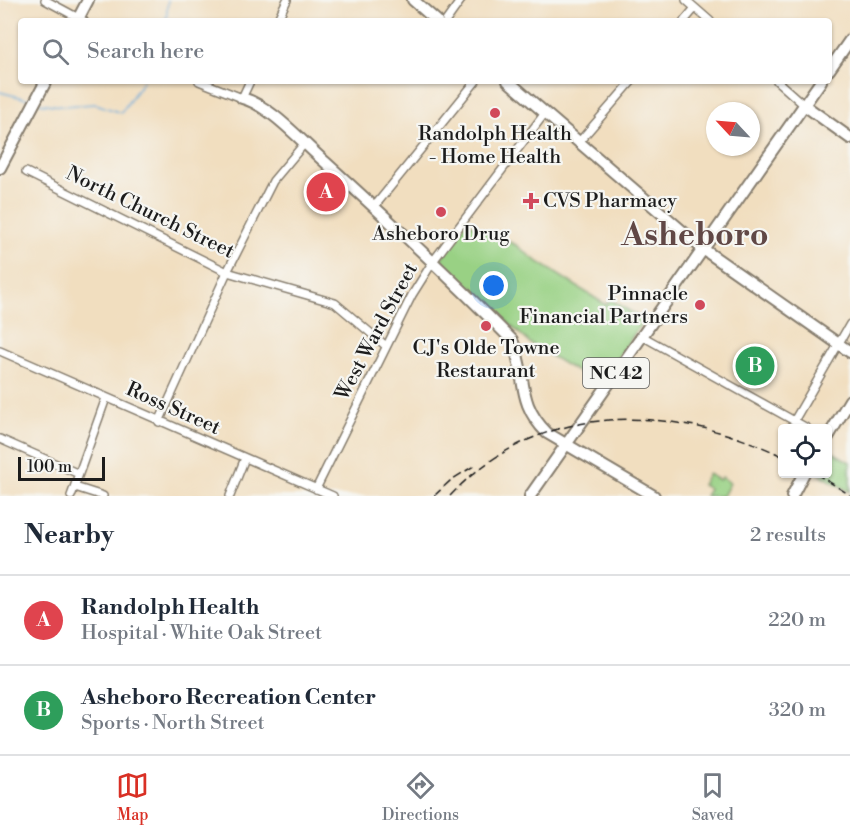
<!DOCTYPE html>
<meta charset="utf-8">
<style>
:root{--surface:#fff;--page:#f6f6f7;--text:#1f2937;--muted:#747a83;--line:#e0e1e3;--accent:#d93025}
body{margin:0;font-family:"Libre Bodoni",serif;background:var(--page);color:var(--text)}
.controls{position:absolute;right:18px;bottom:18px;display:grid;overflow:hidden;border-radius:6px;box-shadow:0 2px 4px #0004}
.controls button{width:54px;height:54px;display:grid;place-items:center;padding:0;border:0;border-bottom:2px solid var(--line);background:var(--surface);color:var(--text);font:30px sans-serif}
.compass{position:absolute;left:706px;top:102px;width:54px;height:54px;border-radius:50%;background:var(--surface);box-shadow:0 2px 4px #0004;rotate:296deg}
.scale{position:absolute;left:18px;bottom:15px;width:87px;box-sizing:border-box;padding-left:6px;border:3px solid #1c1c1c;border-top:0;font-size:16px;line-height:21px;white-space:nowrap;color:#1c1c1c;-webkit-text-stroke:4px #f6f6f2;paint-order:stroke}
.you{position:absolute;left:494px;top:286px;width:21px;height:21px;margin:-15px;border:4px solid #fff;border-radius:50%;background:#1a73e8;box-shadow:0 0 0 9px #1a73e833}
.badge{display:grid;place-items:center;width:39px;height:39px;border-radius:50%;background:var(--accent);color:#fff;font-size:20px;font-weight:700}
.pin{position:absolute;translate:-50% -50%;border:3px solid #fff;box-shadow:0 2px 6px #0006}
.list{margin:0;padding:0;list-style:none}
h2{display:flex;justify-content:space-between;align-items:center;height:78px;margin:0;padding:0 24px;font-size:26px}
h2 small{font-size:20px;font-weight:400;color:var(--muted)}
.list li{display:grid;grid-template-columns:39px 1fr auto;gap:18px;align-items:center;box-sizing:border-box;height:90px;padding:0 24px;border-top:2px solid var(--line)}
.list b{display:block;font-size:22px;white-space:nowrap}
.list p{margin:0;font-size:20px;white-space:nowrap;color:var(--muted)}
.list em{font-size:20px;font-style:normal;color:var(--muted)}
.icon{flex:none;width:33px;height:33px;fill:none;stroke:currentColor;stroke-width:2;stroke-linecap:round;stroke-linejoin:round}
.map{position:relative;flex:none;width:850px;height:496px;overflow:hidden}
.search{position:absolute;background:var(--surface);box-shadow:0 2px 4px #0004;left:18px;right:18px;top:18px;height:66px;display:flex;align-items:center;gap:15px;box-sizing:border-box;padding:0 21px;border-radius:6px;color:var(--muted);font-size:22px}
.sheet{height:258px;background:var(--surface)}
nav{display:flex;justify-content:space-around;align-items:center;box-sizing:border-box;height:84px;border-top:2px solid var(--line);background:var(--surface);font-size:16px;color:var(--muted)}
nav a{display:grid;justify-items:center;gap:3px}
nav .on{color:var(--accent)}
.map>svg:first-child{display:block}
.green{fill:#99d184;stroke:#5a7650;stroke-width:1.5}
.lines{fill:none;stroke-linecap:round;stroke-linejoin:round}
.stream{stroke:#64a8d9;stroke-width:1.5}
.street-casing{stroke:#867d6e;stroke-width:10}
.secondary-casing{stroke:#867d6e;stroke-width:14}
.primary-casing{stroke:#867d6e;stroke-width:14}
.street{stroke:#fff;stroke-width:7}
.secondary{stroke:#fff;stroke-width:10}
.primary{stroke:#fff;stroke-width:10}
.rail{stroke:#1c1c1c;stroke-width:1.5;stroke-dasharray:9 4.5;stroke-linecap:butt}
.poi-dot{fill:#d1495b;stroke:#f6f6f2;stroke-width:2}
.labels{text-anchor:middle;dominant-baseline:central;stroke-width:4.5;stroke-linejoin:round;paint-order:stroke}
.shield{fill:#f6f6f2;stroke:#5d5d5c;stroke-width:1.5}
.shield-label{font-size:18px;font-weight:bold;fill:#1c1c1c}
.poi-label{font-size:20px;fill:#1c1c1c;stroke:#f6f6f2}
.street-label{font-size:20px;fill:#1c1c1c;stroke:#f6f6f2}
.town-label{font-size:32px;font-weight:bold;fill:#614846;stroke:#f6f6f2}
</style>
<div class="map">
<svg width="850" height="496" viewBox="0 0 850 496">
<rect width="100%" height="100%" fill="#f6f6f2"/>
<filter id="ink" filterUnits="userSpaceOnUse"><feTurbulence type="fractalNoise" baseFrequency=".0167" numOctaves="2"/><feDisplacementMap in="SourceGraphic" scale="12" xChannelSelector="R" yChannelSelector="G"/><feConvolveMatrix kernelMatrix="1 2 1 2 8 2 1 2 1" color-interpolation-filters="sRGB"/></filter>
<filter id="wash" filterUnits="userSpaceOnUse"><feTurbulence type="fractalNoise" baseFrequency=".008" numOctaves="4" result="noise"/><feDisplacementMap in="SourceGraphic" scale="24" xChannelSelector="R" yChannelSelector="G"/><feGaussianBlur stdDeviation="1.35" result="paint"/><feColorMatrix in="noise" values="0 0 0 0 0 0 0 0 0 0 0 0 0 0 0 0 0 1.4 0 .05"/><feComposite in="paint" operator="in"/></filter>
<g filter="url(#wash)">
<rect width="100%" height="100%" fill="#f1debf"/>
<path class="green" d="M 466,222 L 516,245 L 535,260 L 606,305 L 610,299 L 644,320 L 599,385 L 531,344 L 440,260 Z
M 831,451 L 850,462 L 850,492 L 819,474 L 828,473 L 828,452 Z
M 708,474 L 719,480 L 722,477 L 730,483 L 723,496 L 705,496 L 709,489 L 702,485 Z"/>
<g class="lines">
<path class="stream" d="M 166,21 L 168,0
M 0,92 L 31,100
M 38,103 L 61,106 L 96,104 L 121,113 L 143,81"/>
</g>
</g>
<g filter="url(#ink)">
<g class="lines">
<defs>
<path id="street" d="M 45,0 L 84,21
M 686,0 L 710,21
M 277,21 L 287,0
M 446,21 L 461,0
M 684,21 L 695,8
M 199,81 L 242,98 L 250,81
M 777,81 L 804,105
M 579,142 L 632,81
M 26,172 L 227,272 L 335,303 L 386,346
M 374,207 L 476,81
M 642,336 L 807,428
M 0,351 L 333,496
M 794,421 L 850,324
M 159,422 L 227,272 L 273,181 L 304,144
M 0,439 L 79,474
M 75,487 L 103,496
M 316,489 L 412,295 L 434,260 L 545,113
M 71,496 L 106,398
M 230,496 L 245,458"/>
<path id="secondary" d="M 77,21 L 88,0
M 242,98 C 270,105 303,143 325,162 C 389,220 451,278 512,340 C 528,377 515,401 547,433 L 654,496
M 804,105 L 850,138
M 0,168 L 46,81
M 828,437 L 850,400
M 792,496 L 804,473"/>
<path id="primary" d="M 413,0 L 437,21
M 829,70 L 850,40
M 508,81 L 703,249 L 850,352
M 530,496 L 821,81"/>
</defs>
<use href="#street" class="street-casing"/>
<use href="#secondary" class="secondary-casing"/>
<use href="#primary" class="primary-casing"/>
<use href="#street" class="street"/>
<use href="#secondary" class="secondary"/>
<use href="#primary" class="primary"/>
<path class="rail" d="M 815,473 L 850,495
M 434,496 L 451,480 L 477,464
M 450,496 C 539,400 672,403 782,456"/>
</g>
</g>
<g class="poi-dot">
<circle cx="495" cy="113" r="6"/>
<path d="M528 192h6v6h6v6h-6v6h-6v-6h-6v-6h6z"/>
<circle cx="441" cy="212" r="6"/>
<circle cx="700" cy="305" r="6"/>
<circle cx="486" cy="326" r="6"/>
</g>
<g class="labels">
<rect class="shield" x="583" y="358" width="66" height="30" rx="4.5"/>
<g class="shield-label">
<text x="616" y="373">NC 42</text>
</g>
<g class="poi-label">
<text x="495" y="134">Randolph Health<tspan x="495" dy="23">- Home Health</tspan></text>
<text x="543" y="201" text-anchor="start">CVS Pharmacy</text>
<text x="441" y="234">Asheboro Drug</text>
<text x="688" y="294" text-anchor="end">Pinnacle<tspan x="688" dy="23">Financial Partners</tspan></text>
<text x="486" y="348">CJ's Olde Towne<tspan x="486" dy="23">Restaurant</tspan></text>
</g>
<g class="street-label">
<text transform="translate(150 213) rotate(26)">North Church Street</text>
<text transform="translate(377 332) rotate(-62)">West Ward Street</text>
<text transform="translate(173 409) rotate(24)">Ross Street</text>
</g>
<g class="town-label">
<text x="695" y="235">Asheboro</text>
</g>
</g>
</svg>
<div class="controls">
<button><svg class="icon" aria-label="locate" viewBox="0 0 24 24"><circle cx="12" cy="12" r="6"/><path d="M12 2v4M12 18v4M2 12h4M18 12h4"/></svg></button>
</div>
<svg class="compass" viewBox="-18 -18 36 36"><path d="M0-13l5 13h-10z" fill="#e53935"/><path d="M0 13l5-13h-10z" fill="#747a83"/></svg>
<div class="scale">100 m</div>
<div class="you"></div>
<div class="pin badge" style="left:326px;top:192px;background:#e0444e">A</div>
<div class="pin badge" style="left:755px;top:366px;background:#2e9e5b">B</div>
<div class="search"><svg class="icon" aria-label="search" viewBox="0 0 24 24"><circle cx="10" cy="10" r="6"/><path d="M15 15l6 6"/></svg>Search here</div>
</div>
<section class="sheet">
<h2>Nearby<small>2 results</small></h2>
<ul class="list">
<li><span class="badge" style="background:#e0444e">A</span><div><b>Randolph Health</b><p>Hospital · White Oak Street</p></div><em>220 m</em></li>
<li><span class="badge" style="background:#2e9e5b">B</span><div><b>Asheboro Recreation Center</b><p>Sports · North Street</p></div><em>320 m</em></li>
</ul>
</section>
<nav>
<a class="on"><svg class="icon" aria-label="map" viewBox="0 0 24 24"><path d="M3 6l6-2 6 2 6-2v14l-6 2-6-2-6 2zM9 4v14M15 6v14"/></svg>Map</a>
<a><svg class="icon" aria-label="directions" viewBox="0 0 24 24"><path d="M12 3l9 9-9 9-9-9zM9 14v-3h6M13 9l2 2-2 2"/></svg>Directions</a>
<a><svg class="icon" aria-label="saved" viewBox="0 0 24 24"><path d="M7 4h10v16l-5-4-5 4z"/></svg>Saved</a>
</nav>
